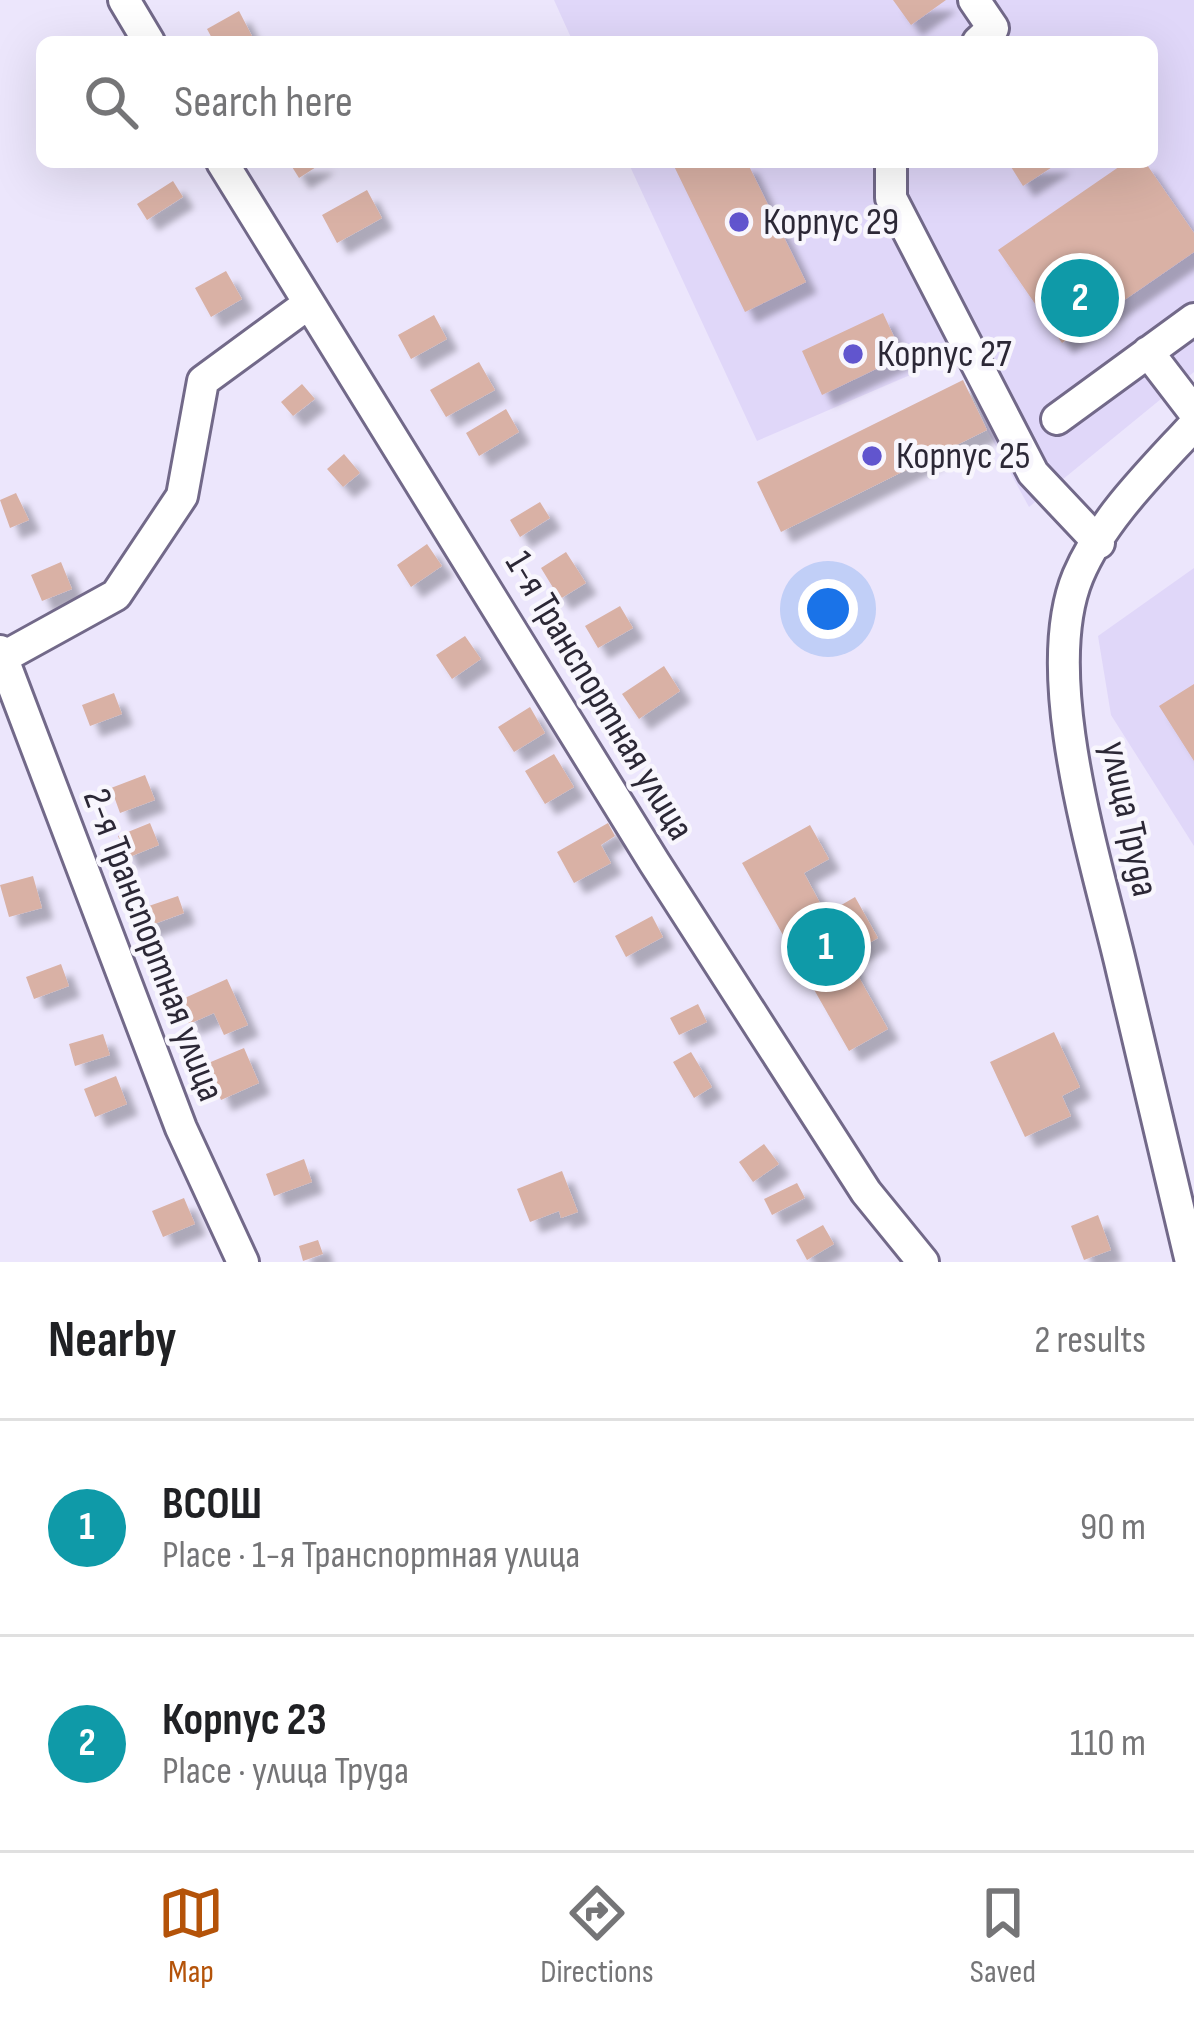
<!DOCTYPE html>
<meta charset="utf-8">
<style>
:root{--surface:#fff;--page:#f2f2f2;--text:#202124;--muted:#757577;--line:#e0e0e0;--accent:#b45309}
body{margin:0;font-family:"Sofia Sans Condensed",sans-serif;background:var(--page);color:var(--text)}
.you{position:absolute;left:828px;top:609px;width:42px;height:42px;margin:-30px;border:9px solid #fff;border-radius:50%;background:#1a73e8;box-shadow:0 0 0 18px #1a73e833}
.badge{display:grid;place-items:center;width:78px;height:78px;border-radius:50%;background:var(--accent);color:#fff;font-size:39px;font-weight:700}
.pin{position:absolute;translate:-50% -50%;border:6px solid #fff;box-shadow:0 3px 12px #0006}
.list{margin:0;padding:0;list-style:none}
h2{display:flex;justify-content:space-between;align-items:center;height:156px;margin:0;padding:0 48px;font-size:51px}
h2 small{font-size:39px;font-weight:400;color:var(--muted)}
.list li{display:grid;grid-template-columns:78px 1fr auto;gap:36px;align-items:center;box-sizing:border-box;height:216px;padding:0 48px;border-top:3px solid var(--line)}
.list b{display:block;font-size:45px;white-space:nowrap}
.list p{margin:0;font-size:39px;white-space:nowrap;color:var(--muted)}
.list em{font-size:39px;font-style:normal;color:var(--muted)}
.icon{flex:none;width:66px;height:66px;fill:none;stroke:currentColor;stroke-width:2;stroke-linecap:round;stroke-linejoin:round}
.map{position:relative;flex:none;width:1194px;height:1262px;overflow:hidden}
.search{position:absolute;background:var(--surface);box-shadow:0 12px 48px #0002;left:36px;right:36px;top:36px;height:132px;display:flex;align-items:center;gap:30px;box-sizing:border-box;padding:0 42px;border-radius:18px;color:var(--muted);font-size:45px}
.sheet{height:588px;background:var(--surface)}
nav{display:flex;justify-content:space-around;align-items:center;box-sizing:border-box;height:168px;border-top:3px solid var(--line);background:var(--surface);font-size:33px;color:var(--muted)}
nav a{display:grid;justify-items:center;gap:6px}
nav .on{color:var(--accent)}
.map>svg:first-child{display:block}
.built{fill:#e0d7f9}
.building{fill:#d9b1a5;filter:url(#shadow)}
.lines{fill:none;stroke-linecap:round;stroke-linejoin:round}
.minor-casing{stroke:#726989;stroke-width:36}
.minor{stroke:#fff;stroke-width:30}
.poi-dot{fill:#6155ce;stroke:#f8f6fd;stroke-width:4.5}
.labels{text-anchor:middle;dominant-baseline:central;stroke-width:9;stroke-linejoin:round;paint-order:stroke}
.poi-label{font-size:39px;fill:#2c2836;stroke:#f8f6fd;text-anchor:start}
.street-label{font-size:39px;fill:#2c2836;stroke:#f8f6fd}
</style>
<div class="map">
<svg width="1194" height="1262" viewBox="0 0 1194 1262">
<defs>
<filter id="shadow"><feDropShadow dx="11" dy="11" stdDeviation="3" flood-color="#0004"/></filter>
</defs>
<rect width="100%" height="100%" fill="#ece6fc"/>
<path class="built" d="M 554,0 L 1194,0 L 1194,372 L 1029,507 L 987,430 L 959,354 L 757,441 L 628,162 L 1152,162 L 1152,42 L 573,42 Z
M 1194,568 L 1194,846 L 1111,715 L 1098,636 Z"/>
<path class="building" d="M 893,0 L 946,0 L 911,25 Z
M 239,11 L 252,36 L 241,42 L 214,42 L 207,29 Z
M 289,162 L 324,162 L 299,178 Z
M 672,162 L 747,162 L 806,282 L 745,312 Z
M 1008,162 L 1060,162 L 1023,186 Z
M 1126,162 L 1145,162 L 1194,233 L 1194,252 L 1062,343 L 998,250 Z
M 173,181 L 183,197 L 147,220 L 137,204 Z
M 367,190 L 382,218 L 337,243 L 322,215 Z
M 226,271 L 242,299 L 211,317 L 195,288 Z
M 883,313 L 903,356 L 822,395 L 802,351 Z
M 434,315 L 447,339 L 411,359 L 398,335 Z
M 479,362 L 495,390 L 446,417 L 430,390 Z
M 963,380 L 987,430 L 781,532 L 757,482 Z
M 302,384 L 315,399 L 293,416 L 281,402 Z
M 506,409 L 519,432 L 479,456 L 466,433 Z
M 344,454 L 360,473 L 343,487 L 327,469 Z
M 16,493 L 29,520 L 10,528 L 0,500 Z
M 540,502 L 550,518 L 520,537 L 510,520 Z
M 427,544 L 442,566 L 411,587 L 397,565 Z
M 566,552 L 586,583 L 560,599 L 541,568 Z
M 61,562 L 72,589 L 42,601 L 31,575 Z
M 620,606 L 633,628 L 598,648 L 585,626 Z
M 465,636 L 481,659 L 452,679 L 436,655 Z
M 664,666 L 680,691 L 639,719 L 622,694 Z
M 1194,684 L 1194,761 L 1159,706 Z
M 114,693 L 122,714 L 90,726 L 82,705 Z
M 530,707 L 545,733 L 514,752 L 498,727 Z
M 554,754 L 574,787 L 545,804 L 525,771 Z
M 145,775 L 155,800 L 120,813 L 111,788 Z
M 150,823 L 159,845 L 127,858 L 118,836 Z
M 608,823 L 615,836 L 601,845 L 611,863 L 574,883 L 557,852 Z
M 810,825 L 829,859 L 804,873 L 826,914 L 855,897 L 878,938 L 847,956 L 888,1029 L 849,1051 L 742,863 Z
M 33,876 L 42,908 L 9,917 L 0,885 Z
M 178,896 L 184,913 L 146,927 L 140,909 Z
M 652,916 L 663,937 L 626,957 L 615,936 Z
M 61,964 L 69,986 L 34,999 L 26,977 Z
M 227,979 L 248,1025 L 224,1035 L 214,1013 L 189,1024 L 178,1001 Z
M 698,1004 L 707,1022 L 679,1035 L 670,1018 Z
M 1054,1032 L 1080,1087 L 1062,1096 L 1071,1116 L 1025,1137 L 990,1062 Z
M 103,1034 L 110,1055 L 75,1066 L 69,1044 Z
M 244,1048 L 259,1083 L 221,1100 L 206,1064 Z
M 691,1052 L 712,1087 L 694,1098 L 673,1062 Z
M 116,1076 L 127,1104 L 95,1117 L 84,1089 Z
M 764,1144 L 779,1164 L 753,1182 L 739,1162 Z
M 304,1159 L 312,1182 L 274,1196 L 266,1174 Z
M 562,1171 L 578,1212 L 561,1218 L 559,1211 L 530,1222 L 517,1189 Z
M 797,1183 L 805,1198 L 772,1215 L 764,1199 Z
M 184,1198 L 195,1224 L 163,1237 L 152,1211 Z
M 1098,1215 L 1111,1250 L 1084,1260 L 1071,1226 Z
M 823,1225 L 834,1244 L 807,1260 L 796,1240 Z
M 318,1240 L 323,1254 L 303,1261 L 299,1246 Z"/>
<g class="lines">
<defs>
<path id="minor" d="M 124,0 L 149,42
M 974,0 L 993,28 L 978,42
M 222,162 L 654,862 L 866,1192 L 923,1262
M 891,162 L 891,198 L 1033,473 L 1099,543
M 1148,352 L 1194,412
M 1057,419 L 1194,319
M 0,651 L 181,1128 L 243,1262
M 0,659 L 116,595 L 182,496 L 203,381 L 308,304
M 1191,1262 C 1168,1165 1145,1067 1122,970 C 1098,866 1036,677 1078,576 C 1102,519 1153,470 1194,425"/>
</defs>
<use href="#minor" class="minor-casing"/>
<use href="#minor" class="minor"/>
</g>
<g class="poi-dot">
<circle cx="739" cy="222" r="12"/>
<circle cx="853" cy="354" r="12"/>
<circle cx="872" cy="456" r="12"/>
</g>
<g class="labels">
<g class="poi-label">
<text x="763" y="222">Корпус 29</text>
<text x="877" y="354">Корпус 27</text>
<text x="896" y="456">Корпус 25</text>
</g>
<g class="street-label">
<text transform="translate(599 696) rotate(59)">1-я Транспортная улица</text>
<text transform="translate(1129 819) rotate(78)">улица Труда</text>
<text transform="translate(153 945) rotate(69)">2-я Транспортная улица</text>
</g>
</g>
</svg>
<div class="you"></div>
<div class="pin badge" style="left:826px;top:947px;background:#0f9aa8">1</div>
<div class="pin badge" style="left:1080px;top:298px;background:#0f9aa8">2</div>
<div class="search"><svg class="icon" aria-label="search" viewBox="0 0 24 24"><circle cx="10" cy="10" r="6"/><path d="M15 15l6 6"/></svg>Search here</div>
</div>
<section class="sheet">
<h2>Nearby<small>2 results</small></h2>
<ul class="list">
<li><span class="badge" style="background:#0f9aa8">1</span><div><b>ВСОШ</b><p>Place · 1-я Транспортная улица</p></div><em>90 m</em></li>
<li><span class="badge" style="background:#0f9aa8">2</span><div><b>Корпус 23</b><p>Place · улица Труда</p></div><em>110 m</em></li>
</ul>
</section>
<nav>
<a class="on"><svg class="icon" aria-label="map" viewBox="0 0 24 24"><path d="M3 6l6-2 6 2 6-2v14l-6 2-6-2-6 2zM9 4v14M15 6v14"/></svg>Map</a>
<a><svg class="icon" aria-label="directions" viewBox="0 0 24 24"><path d="M12 3l9 9-9 9-9-9zM9 14v-3h6M13 9l2 2-2 2"/></svg>Directions</a>
<a><svg class="icon" aria-label="saved" viewBox="0 0 24 24"><path d="M7 4h10v16l-5-4-5 4z"/></svg>Saved</a>
</nav>
